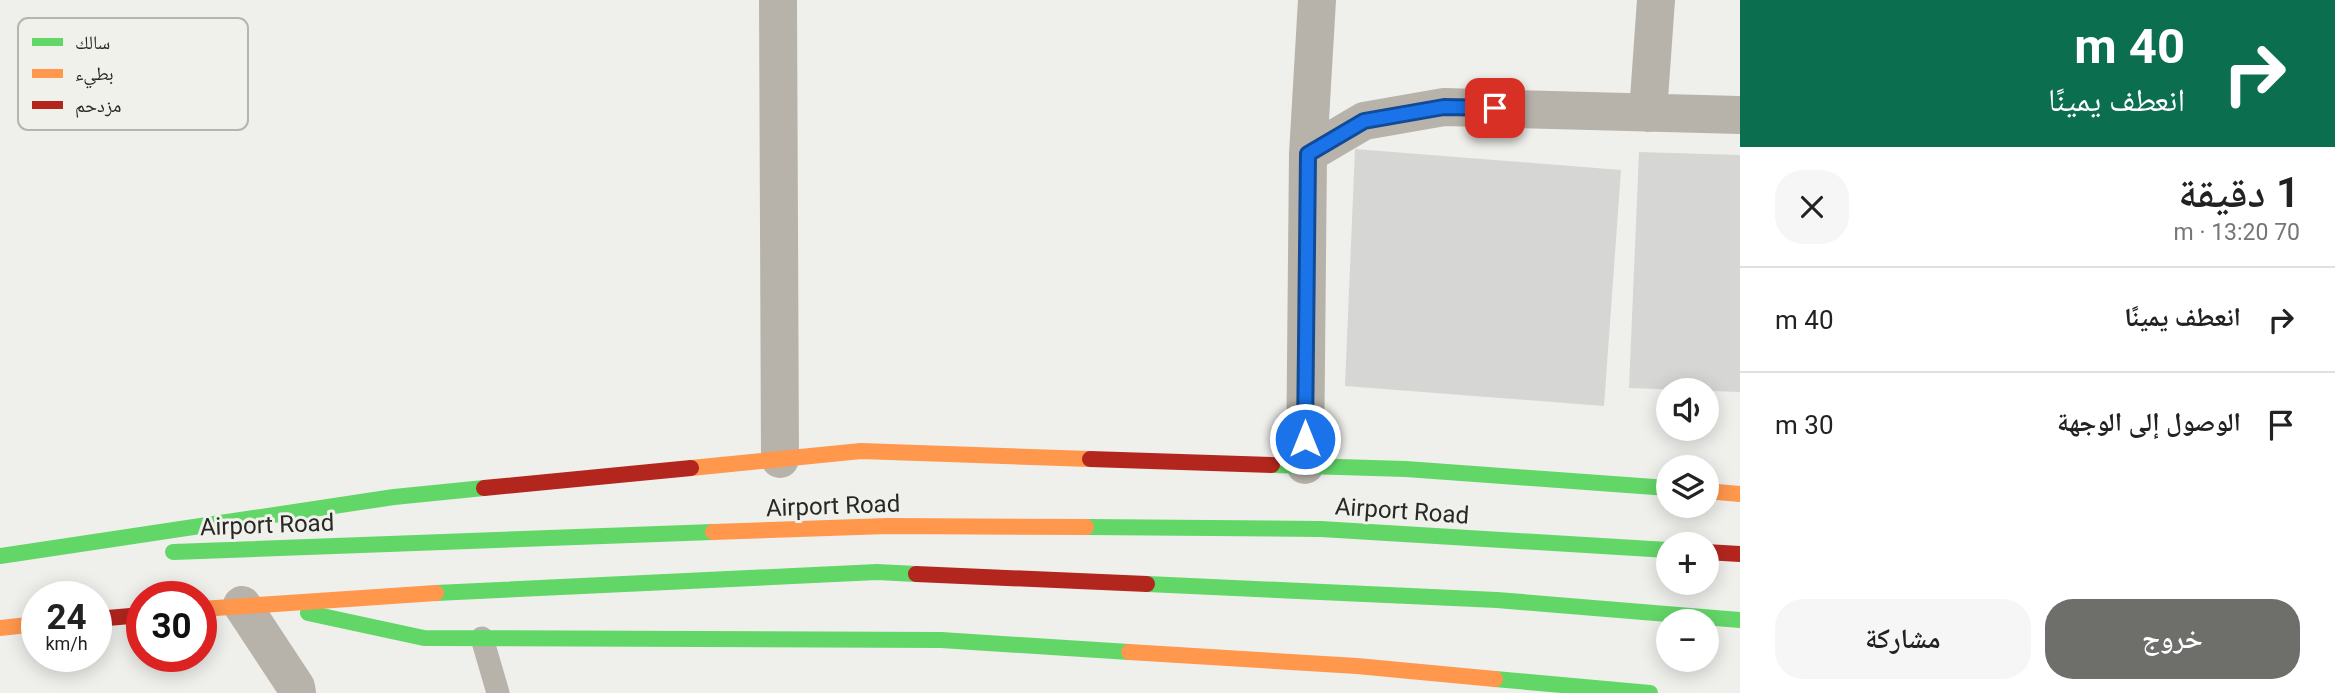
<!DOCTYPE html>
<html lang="ar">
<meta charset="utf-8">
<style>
:root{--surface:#fff;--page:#f6f6f6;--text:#222;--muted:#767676;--line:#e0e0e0;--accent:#6e6e6b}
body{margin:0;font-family:Roboto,"Noto Naskh Arabic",sans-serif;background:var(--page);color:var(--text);direction:rtl;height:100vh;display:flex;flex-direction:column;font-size:26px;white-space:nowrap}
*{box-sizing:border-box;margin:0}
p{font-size:23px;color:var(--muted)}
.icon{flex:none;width:38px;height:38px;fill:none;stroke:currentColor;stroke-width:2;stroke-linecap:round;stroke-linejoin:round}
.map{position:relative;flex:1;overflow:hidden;direction:ltr}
.sheet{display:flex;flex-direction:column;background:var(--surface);width:595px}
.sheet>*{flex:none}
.top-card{background:#0b6e4f;color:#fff;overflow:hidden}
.fabs{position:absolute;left:1656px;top:378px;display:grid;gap:14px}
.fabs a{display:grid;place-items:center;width:63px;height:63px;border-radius:50%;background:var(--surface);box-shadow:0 4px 18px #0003;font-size:35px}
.speed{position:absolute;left:21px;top:581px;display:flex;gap:14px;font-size:35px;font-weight:700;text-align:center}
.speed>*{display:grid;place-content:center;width:91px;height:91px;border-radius:50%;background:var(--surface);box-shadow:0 4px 18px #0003;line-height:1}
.speed small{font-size:18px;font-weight:400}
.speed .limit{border:10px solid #d22;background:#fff;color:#111}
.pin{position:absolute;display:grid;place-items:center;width:60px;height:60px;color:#fff;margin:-30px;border-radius:14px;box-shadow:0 4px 10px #0006}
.me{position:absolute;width:77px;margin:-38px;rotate:0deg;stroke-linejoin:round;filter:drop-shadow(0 0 5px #0008)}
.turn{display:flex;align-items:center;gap:24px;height:147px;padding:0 35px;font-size:32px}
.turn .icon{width:91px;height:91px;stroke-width:2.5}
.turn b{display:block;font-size:49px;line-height:60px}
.round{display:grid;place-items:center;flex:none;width:74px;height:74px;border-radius:28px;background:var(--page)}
.headline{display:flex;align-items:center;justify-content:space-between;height:119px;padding:0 35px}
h1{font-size:42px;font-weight:600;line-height:52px}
.primary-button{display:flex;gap:14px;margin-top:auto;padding:14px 35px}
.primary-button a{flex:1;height:80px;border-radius:28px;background:var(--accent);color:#fff;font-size:28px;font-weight:600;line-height:80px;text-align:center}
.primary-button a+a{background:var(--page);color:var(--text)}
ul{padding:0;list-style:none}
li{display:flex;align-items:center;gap:21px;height:105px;padding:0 35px;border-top:2px solid var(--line)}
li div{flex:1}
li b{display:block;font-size:26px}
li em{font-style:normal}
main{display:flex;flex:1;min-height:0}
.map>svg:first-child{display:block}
.building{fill:#d6d7d4}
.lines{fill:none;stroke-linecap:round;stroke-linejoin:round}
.lane{stroke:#b8b3aa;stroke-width:23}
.street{stroke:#b8b3aa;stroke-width:38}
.fast{stroke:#63d668;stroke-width:16}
.slow{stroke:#ff974d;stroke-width:16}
.jam{stroke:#b3261e;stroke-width:16}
.route-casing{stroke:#114b97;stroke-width:18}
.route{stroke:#1a73e8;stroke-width:12}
.labels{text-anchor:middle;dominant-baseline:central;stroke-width:6;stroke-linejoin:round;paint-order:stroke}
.street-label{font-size:24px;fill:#282826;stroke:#f0f1eb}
.key{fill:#f0f1eb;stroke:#b4b5b0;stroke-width:2}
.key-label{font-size:19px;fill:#282826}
</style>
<main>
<section class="sheet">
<div class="top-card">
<div class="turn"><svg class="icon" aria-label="right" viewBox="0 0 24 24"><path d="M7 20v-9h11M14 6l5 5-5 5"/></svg><div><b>40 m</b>انعطف يمينًا</div></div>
</div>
<div class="headline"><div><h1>1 دقيقة</h1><p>70 m · 13:20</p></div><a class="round"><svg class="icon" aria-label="close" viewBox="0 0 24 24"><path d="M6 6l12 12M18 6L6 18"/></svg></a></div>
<ul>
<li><svg class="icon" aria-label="right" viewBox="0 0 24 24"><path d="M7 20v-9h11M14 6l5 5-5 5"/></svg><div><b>انعطف يمينًا</b></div><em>40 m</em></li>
<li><svg class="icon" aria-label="arrive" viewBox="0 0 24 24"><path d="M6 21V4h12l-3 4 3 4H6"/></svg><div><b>الوصول إلى الوجهة</b></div><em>30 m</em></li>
</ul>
<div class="primary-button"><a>خروج</a><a>مشاركة</a></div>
</section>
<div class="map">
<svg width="1740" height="693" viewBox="0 0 1740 693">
<rect width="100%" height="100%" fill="#eff0ec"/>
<!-- building -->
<path class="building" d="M1355,149L1621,170L1604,406L1345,386Z
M1639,152L1740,155V392L1629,388Z"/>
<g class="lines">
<!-- lane -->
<path class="lane" d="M482,638L498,693"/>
<!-- street -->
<path class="street" d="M778,0L780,459
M1648,113L1656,0
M1308,154L1364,121L1444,107L1740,115
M1305,465L1308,154L1317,0
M242,605L296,687L297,693"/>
<!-- fast -->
<path class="fast" d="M1272,465L1406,469L1668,488
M1086,527L1321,529L1668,550
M173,552L713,532
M0,556L394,497L484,488
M1147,584L1497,600L1740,620
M436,593L877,572L916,574
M308,613L424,638L941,640L1129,652
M1495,679L1650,693"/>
<!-- slow -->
<path class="slow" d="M691,468L861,451L1090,459
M1706,491L1740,494
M713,532L888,526L1086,527
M201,609L436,593
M0,628L37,624
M1129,652L1357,666L1495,679"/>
<!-- jam -->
<path class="jam" d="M1090,459L1272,465
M484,488L691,468
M1706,552L1740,554
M916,574L1147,584
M96,619L142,615"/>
</g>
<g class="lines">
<!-- route casing -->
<g class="route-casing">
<path id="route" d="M1305,439L1308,154L1364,121L1444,107L1495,108"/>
</g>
<!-- route -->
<use href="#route" class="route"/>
</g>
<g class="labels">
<!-- street labels -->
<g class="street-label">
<text transform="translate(833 506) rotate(-2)">Airport Road</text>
<text transform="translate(1402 511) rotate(4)">Airport Road</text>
<text transform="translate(267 525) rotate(-2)">Airport Road</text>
</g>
</g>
<!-- legend -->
<rect x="18" y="18" width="230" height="112" rx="10" class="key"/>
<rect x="32" y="38" width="31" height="8" fill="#63d668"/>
<rect x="32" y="69" width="31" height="9" fill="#ff974d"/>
<rect x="32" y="101" width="31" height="8" fill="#b3261e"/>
<g class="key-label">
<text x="75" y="49">سالك</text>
<text x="75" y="80">بطيء</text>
<text x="75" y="112">مزدحم</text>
</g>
</svg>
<div class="fabs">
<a><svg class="icon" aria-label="sound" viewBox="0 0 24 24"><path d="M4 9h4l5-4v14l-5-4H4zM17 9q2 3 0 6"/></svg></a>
<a><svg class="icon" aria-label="layers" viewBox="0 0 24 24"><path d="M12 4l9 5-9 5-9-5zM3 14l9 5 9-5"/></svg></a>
<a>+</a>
<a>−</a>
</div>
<div class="speed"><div>24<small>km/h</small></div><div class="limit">30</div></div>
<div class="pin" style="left:1495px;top:108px;background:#d93025"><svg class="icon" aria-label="arrive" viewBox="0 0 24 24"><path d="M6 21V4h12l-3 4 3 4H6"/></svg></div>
<svg class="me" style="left:1305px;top:439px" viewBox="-20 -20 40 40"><circle r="17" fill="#1a73e8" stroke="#fff" stroke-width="3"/><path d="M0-11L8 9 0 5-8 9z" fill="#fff"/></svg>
</div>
</main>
